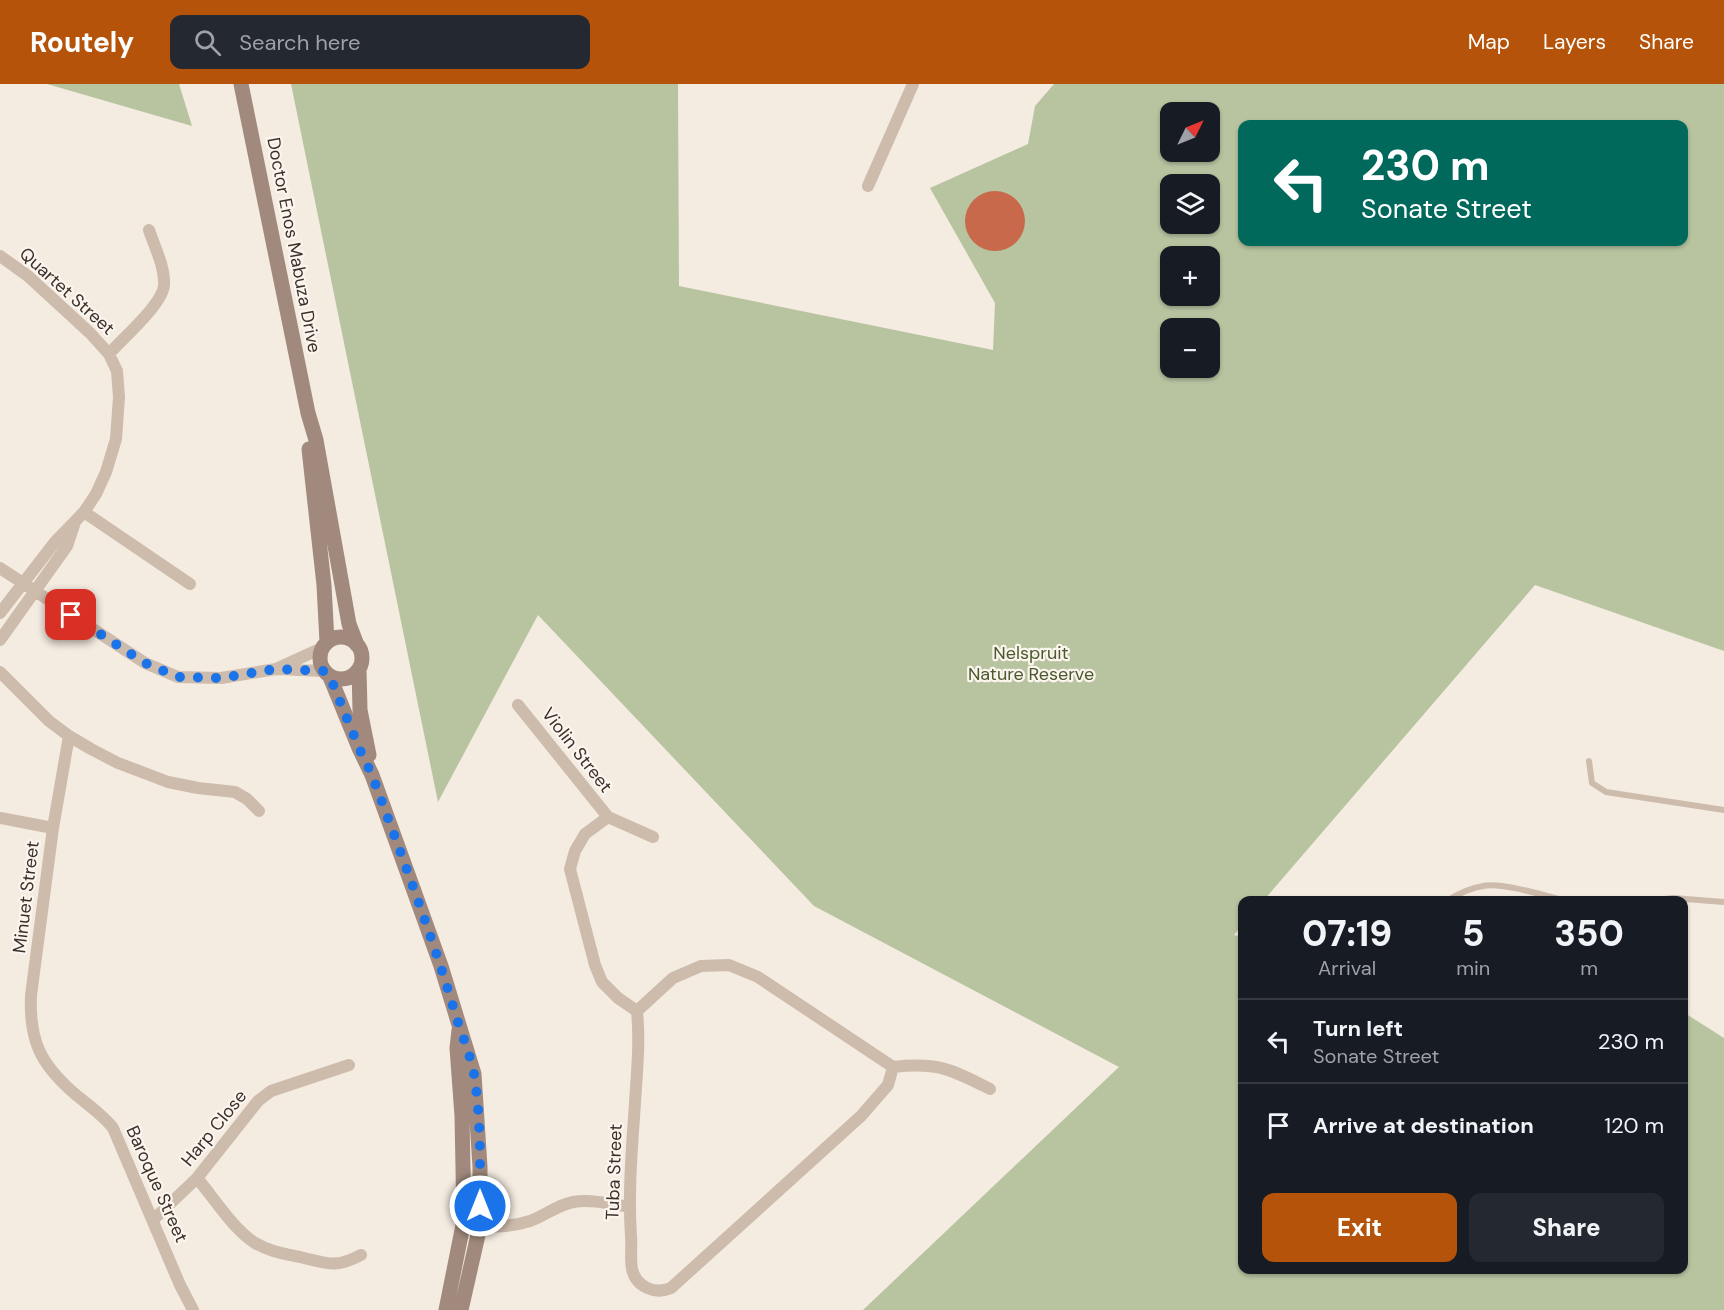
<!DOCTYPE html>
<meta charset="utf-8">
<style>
:root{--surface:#171b24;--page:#242831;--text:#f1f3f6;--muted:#9ea1a6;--line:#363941;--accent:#b45309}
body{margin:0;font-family:"DM Sans",sans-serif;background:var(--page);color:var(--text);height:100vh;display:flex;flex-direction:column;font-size:22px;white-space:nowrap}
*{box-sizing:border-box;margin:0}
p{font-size:20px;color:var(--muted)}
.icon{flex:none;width:33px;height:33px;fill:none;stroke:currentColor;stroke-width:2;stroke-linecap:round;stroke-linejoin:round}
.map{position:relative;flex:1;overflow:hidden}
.side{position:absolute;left:1238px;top:812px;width:450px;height:378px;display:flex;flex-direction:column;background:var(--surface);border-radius:12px;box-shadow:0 2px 4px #0004}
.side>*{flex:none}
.banner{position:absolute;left:1238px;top:36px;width:450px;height:126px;border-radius:12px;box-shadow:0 2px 4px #0004;background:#00695c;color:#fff;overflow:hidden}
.needle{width:39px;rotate:47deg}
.tools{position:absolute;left:1160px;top:18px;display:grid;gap:12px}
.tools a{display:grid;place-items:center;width:60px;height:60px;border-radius:12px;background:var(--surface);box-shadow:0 2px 4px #0004;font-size:30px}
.pin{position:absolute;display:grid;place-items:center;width:51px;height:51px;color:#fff;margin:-26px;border-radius:12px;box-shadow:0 3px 9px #0006}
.me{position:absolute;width:66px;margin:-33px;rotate:0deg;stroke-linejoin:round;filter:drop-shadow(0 0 4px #0008)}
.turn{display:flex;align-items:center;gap:21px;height:126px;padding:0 24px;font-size:27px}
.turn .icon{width:78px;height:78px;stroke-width:2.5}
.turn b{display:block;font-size:42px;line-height:51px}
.eta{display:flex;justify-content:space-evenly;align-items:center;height:102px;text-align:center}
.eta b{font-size:36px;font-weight:800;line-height:42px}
.button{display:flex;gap:12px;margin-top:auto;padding:12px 24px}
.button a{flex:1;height:69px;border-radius:12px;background:var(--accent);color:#fff;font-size:24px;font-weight:800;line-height:69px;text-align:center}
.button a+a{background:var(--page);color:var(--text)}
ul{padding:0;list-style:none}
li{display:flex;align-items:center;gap:18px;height:84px;padding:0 24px;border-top:2px solid var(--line)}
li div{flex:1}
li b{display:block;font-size:22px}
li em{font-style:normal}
header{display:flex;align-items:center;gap:36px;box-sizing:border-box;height:84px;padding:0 30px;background:var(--accent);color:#fff}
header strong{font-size:28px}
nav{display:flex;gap:33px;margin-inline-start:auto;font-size:21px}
.search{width:420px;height:54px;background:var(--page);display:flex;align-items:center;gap:15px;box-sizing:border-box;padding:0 21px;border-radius:12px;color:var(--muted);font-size:22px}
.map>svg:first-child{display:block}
.green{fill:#b8c4a0;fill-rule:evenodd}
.building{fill:#c8694b}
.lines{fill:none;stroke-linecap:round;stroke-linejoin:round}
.lane{stroke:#cdbbac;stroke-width:6}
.street{stroke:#cdbbac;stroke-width:12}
.secondary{stroke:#a18a7d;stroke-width:15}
.route{stroke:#1a73e8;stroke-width:10;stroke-dasharray:0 18}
.labels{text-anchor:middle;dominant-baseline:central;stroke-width:4.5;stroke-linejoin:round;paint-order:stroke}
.street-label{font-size:18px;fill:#3b302b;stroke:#fbf5ee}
.park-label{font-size:18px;fill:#4a5a2e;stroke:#fbf5ee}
</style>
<header>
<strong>Routely</strong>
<div class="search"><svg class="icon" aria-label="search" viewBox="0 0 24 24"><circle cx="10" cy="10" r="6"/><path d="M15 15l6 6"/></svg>Search here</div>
<nav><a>Map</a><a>Layers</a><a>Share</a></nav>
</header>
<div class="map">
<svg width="1724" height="1226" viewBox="0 0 1724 1226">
<rect width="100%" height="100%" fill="#f4ebe1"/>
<!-- green -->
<path class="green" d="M47,0H179L192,42Z
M291,0H678L679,202L993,266L995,219L930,104L1028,60L1035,22L1054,0H1724V567L1535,501L1264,816H1242V841L1234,851L1242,853V1185H1683V928L1724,954V1226H863L1119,983L814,822L538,531L438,718ZM1170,28H1209V68H1170ZM1242,40H1683V158H1242ZM1170,100H1209V140H1170ZM1170,172H1209V212H1170ZM1170,244H1209V284H1170Z"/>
<!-- building -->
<path class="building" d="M965 137a30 30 0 1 1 60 0a30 30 0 1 1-60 0Z"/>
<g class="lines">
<!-- lane -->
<path class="lane" d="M1589,677L1592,699L1606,708L1724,726
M1448,816C1458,810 1471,804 1483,802C1500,798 1543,811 1562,816
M1657,816L1673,814L1724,818"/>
<!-- street -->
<path class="street" d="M868,102L913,0
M0,172L28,192L90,249L109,270L117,287L119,313L116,355L106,388L96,410L84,428L55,458L0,529
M109,270C122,255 163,220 164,201C165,183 155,164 149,146
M84,428L190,500
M0,484L145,579L178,593L221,594L276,585L322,564
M0,556L67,462L75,438
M277,585L324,587
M0,588L49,637L69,652L91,665L118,679L168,698L198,704L235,708L247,715L259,727
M518,621L608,733L653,753
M69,652L53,744L31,911C29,956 40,980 75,1010C88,1021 102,1030 113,1044L180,1201L193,1226
M608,733L585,750L575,767L570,785L595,881L602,898L618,914L637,927
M0,734L53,744
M637,927C640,959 637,987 635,1019C632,1063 628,1108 631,1152C632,1163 630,1174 632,1185C636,1203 655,1211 671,1204L861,1032L888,1001L893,983
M637,927L673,894L701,882L729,881L758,893L893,983C937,978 951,985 990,1005
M197,1094C214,1114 233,1145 255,1159C270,1168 287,1170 304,1174C329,1180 336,1184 361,1171
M153,1136L197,1094L258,1017L271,1007L349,981
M474,1140C489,1145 514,1142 530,1137C545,1132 557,1121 573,1118C592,1115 611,1120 629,1123"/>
<!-- secondary -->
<path class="secondary" d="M241,0L308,329L316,356L349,540L357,561
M309,365L324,501L327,558
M320 574a21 21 0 1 1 42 0a21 21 0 1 1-42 0Z
M359,585L360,626L369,671
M330,593L359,664L372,691L414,807L441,882L474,990L480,1083V1142L461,1226
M446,1226L464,1136L462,1032L457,964L459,946"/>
</g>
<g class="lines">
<!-- route -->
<path class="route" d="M71,531L145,579L178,593L221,594L276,585L324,587L330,593L359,664L372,691C401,770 431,848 455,929C461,949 470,969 474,990C481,1033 480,1079 480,1122"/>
</g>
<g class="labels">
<!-- street labels -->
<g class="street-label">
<text transform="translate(294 161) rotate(79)">Doctor Enos Mabuza Drive</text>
<text transform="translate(67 207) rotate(42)">Quartet Street</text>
<text transform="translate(577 666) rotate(52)">Violin Street</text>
<text transform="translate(26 813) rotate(-83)">Minuet Street</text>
<text transform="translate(214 1044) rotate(-51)">Harp Close</text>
<text transform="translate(614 1088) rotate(-88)">Tuba Street</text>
<text transform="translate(157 1100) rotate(66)">Baroque Street</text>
</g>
<!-- park labels -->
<g class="park-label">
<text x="1031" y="569">Nelspruit<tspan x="1031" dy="21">Nature Reserve</tspan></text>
</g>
</g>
</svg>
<div class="tools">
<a><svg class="needle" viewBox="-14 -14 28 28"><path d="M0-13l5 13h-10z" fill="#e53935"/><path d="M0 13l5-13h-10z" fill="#9ea1a6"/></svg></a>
<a><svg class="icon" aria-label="layers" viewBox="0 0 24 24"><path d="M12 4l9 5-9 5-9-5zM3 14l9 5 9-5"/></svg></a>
<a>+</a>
<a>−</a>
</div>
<div class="pin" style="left:71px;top:531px;background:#d93025"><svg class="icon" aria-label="arrive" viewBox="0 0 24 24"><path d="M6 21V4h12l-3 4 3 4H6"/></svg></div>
<svg class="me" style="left:480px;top:1122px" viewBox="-20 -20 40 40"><circle r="17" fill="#1a73e8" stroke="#fff" stroke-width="3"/><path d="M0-11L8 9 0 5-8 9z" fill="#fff"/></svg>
<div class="banner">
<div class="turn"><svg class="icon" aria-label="left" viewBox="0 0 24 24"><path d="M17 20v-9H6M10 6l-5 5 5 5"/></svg><div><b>230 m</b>Sonate Street</div></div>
</div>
<section class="side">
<div class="eta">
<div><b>07:19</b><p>Arrival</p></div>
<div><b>5</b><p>min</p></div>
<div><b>350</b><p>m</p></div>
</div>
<ul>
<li><svg class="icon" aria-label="left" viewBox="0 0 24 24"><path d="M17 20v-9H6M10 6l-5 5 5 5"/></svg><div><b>Turn left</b><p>Sonate Street</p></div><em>230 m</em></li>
<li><svg class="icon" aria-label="arrive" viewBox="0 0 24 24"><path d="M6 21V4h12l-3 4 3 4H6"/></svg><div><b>Arrive at destination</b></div><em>120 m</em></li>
</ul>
<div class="button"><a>Exit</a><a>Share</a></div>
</section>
</div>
